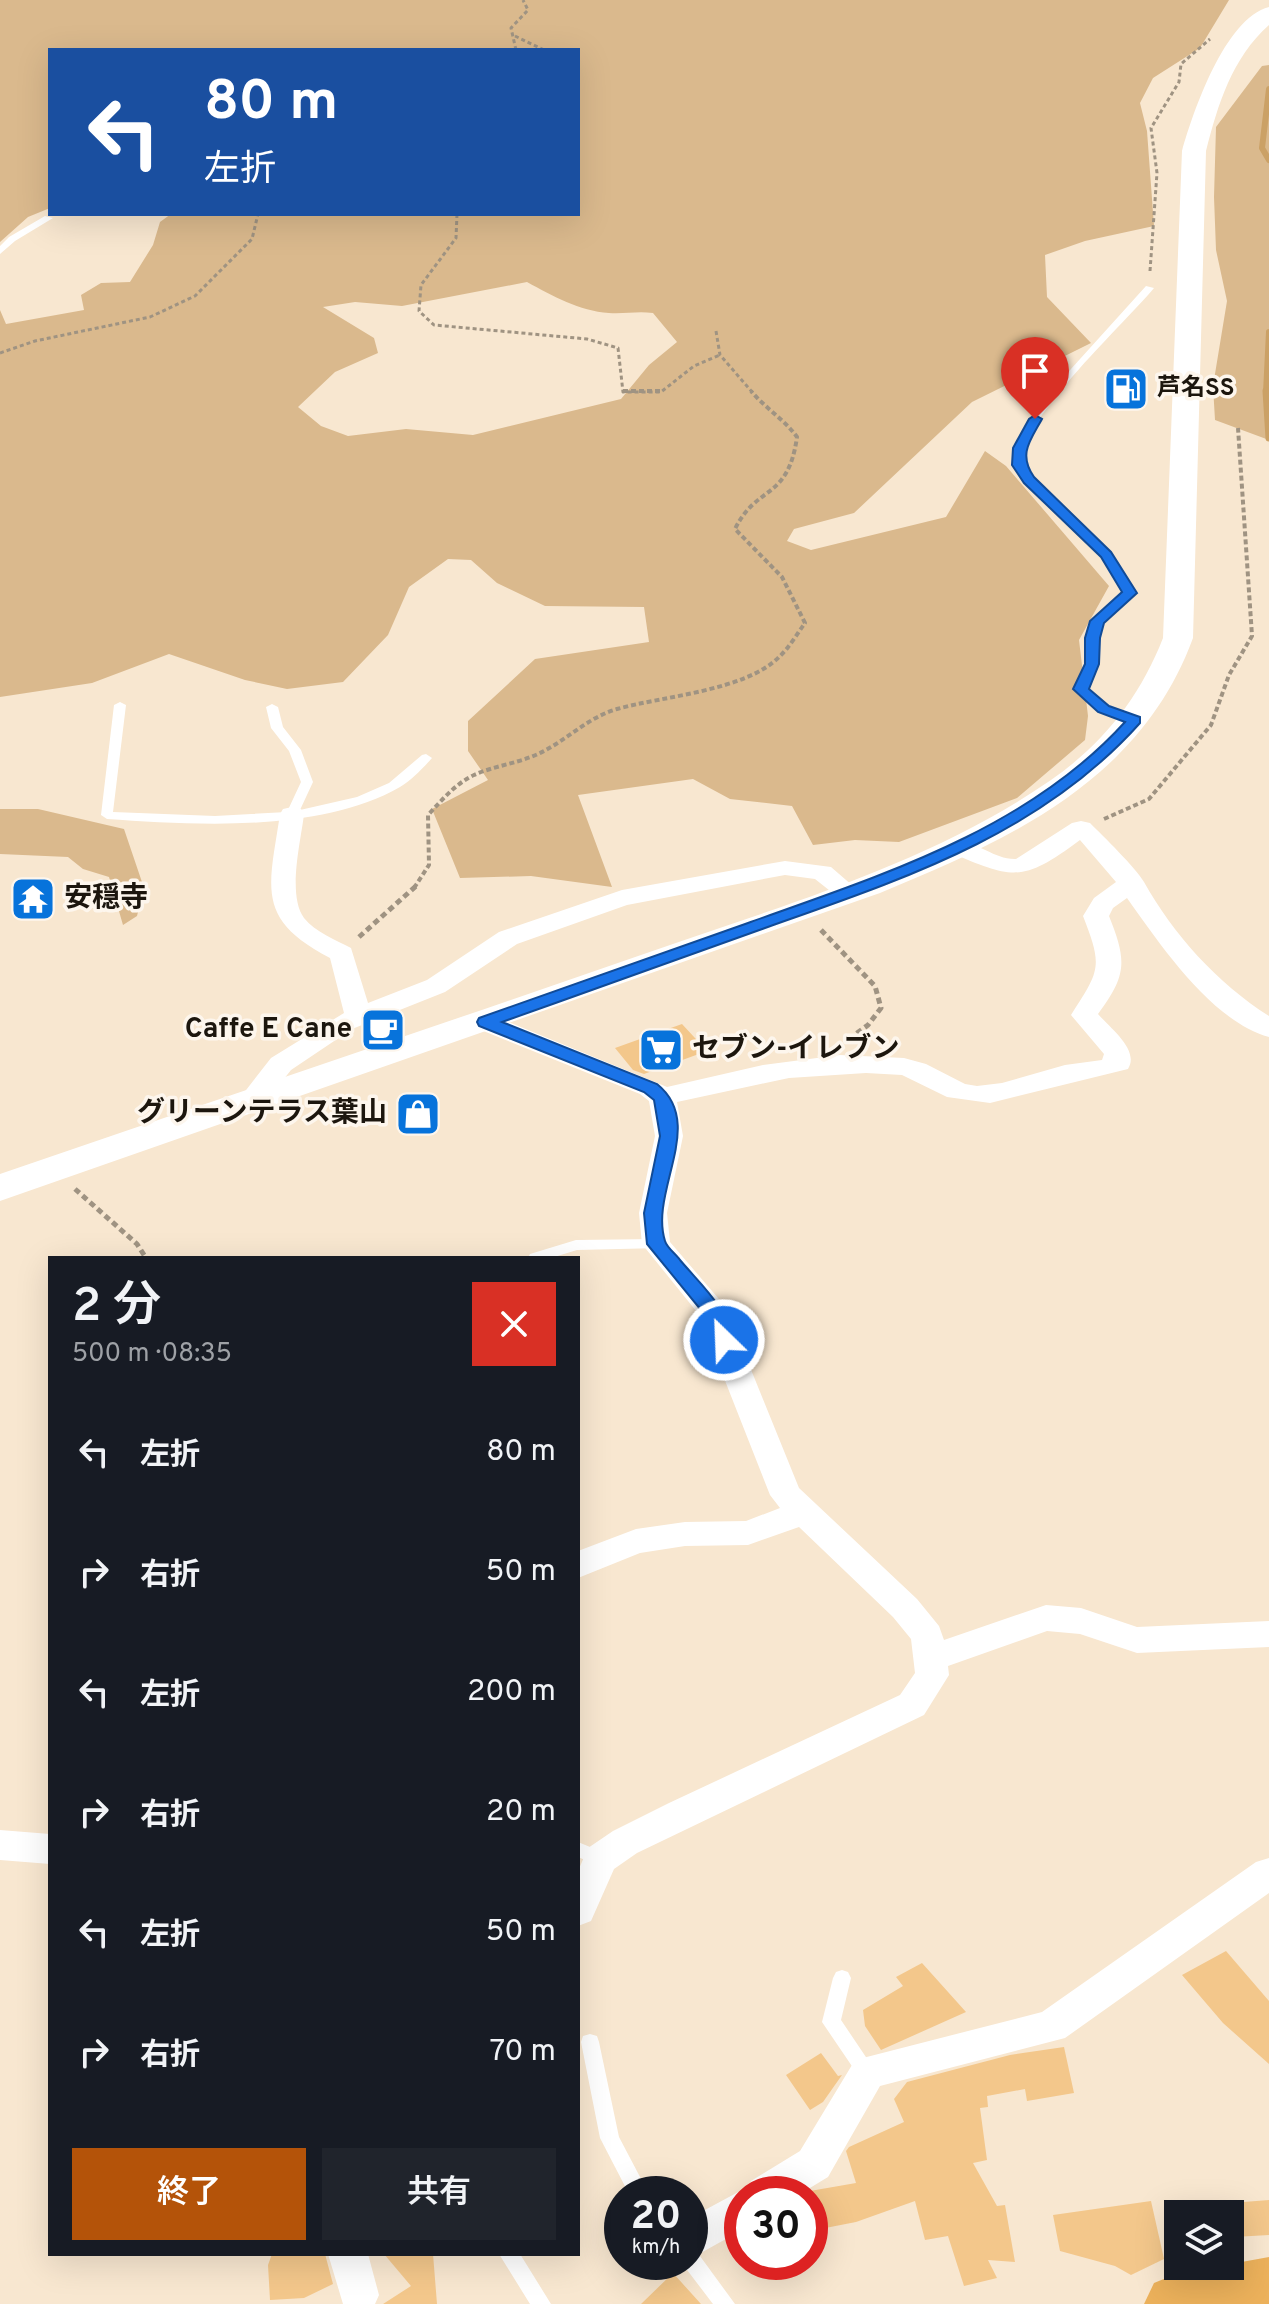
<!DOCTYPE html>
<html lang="ja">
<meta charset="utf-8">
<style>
:root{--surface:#171b24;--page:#20242c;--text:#f1f3f6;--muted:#9ea1a6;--accent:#b45309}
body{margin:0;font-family:Overpass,"Noto Sans JP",sans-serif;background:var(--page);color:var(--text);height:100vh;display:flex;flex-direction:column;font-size:30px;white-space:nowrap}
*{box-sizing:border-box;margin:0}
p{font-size:26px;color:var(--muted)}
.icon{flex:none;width:44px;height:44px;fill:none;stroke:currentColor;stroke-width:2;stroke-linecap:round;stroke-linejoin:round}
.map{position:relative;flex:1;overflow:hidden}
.side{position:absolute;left:48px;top:1256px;width:532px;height:1000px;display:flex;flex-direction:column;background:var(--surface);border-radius:0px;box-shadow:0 8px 32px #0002}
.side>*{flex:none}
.guide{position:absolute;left:48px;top:48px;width:532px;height:168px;border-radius:0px;box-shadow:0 8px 32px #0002;background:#1a4fa0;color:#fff;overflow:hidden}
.controls{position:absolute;left:1164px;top:2200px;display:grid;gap:16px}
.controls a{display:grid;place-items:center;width:80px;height:80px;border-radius:0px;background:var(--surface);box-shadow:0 8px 32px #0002;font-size:40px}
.speed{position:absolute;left:604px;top:2176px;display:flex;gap:16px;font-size:40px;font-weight:700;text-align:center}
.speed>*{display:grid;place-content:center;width:104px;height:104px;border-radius:50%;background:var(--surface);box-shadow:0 8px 32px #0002;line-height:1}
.speed small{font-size:20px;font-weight:400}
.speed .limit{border:12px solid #d22;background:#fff;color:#111}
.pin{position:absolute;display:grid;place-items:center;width:68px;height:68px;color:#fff;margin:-82px -34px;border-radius:50% 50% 50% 0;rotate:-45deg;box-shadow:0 0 8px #0007}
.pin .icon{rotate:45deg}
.me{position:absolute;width:88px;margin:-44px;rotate:336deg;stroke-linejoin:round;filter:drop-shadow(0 0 6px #0008)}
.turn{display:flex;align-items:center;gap:28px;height:168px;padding:0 24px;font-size:36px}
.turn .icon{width:104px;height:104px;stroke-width:2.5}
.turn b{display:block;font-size:56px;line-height:68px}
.round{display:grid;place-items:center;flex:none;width:84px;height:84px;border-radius:0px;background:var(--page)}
.overview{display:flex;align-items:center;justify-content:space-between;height:136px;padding:0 24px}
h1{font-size:48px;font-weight:600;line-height:60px}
.action{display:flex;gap:16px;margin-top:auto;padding:16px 24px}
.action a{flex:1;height:92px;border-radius:0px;background:var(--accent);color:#fff;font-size:32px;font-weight:600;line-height:92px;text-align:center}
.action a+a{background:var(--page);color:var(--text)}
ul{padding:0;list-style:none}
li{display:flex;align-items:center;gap:24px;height:120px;padding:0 24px}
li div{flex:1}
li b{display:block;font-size:30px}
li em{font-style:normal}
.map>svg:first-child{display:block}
.green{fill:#dab98d;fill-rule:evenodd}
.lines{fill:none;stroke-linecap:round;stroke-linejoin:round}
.stream-far1{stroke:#cba166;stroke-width:6}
.stream{stroke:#cba166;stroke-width:7}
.building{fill:#f3c78b}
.path-far2{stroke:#9f9382;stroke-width:3;stroke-dasharray:4 3;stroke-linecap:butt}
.path-far1{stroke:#9f9382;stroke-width:4;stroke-dasharray:5 3;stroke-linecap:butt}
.path{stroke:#9f9382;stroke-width:5;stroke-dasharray:6 4;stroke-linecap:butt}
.lane{fill:#fff;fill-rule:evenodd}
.street{fill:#fff;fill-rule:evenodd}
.secondary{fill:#fff;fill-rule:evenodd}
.highway{fill:#ecb15b;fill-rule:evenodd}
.route{fill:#1a73e8;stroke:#114b97;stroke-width:2}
.labels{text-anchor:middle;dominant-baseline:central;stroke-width:7;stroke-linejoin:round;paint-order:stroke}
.far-poi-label{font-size:24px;font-weight:bold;fill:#1c160e;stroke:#fdf6ed;text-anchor:start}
.poi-label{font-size:28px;font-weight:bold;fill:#1c160e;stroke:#fdf6ed;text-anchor:start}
</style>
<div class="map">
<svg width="1269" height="2304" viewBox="0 0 1269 2304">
<rect width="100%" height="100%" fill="#f8e7d0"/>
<!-- green -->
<path class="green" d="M0,0H1229L1200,48L1153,78L1140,103L1147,131L1154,226L1085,241L1045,255L1047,297L1091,343L972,402L854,513L794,529L787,541L811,550L946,517L985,451L1006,466L1109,586L1079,640L1088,716L1085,740L1017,798L899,842L855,840L813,845L792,806L730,799L693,779L578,795L612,887L531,876L460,878L432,809L488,780L468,751V721L535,659L649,642L644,607L545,606L497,583L471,560L448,559L409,587L388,635L343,682L287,689L245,680L169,654L92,683L0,697V310L6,324L84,310L81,295L101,283L130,282L153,245L160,222L171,214H578V50H50V208L28,217L0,242ZM527,282C553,296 579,311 609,313C625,314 637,311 653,313L677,342L649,365L621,399L473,435L406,429L348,436L321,426L298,407L335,372L378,353L374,338L323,307L355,302L402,306Z
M1269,65V440L1215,420L1213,386L1227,301L1216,250L1214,197L1216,127L1262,66Z
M0,809H38L124,829L144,888L137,916L123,925L109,877L83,869L68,857L0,854Z"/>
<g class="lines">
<!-- stream-far1 -->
<path class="stream-far1" d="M1269,89L1262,148L1269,160
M1266,393L1269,332"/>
<!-- stream -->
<path class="stream" d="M1266,391L1269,438"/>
</g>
<!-- building -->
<path class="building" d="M682,1024L707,1051L644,1074L633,1070L615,1048Z
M1226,1951L1269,2001V2064L1223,2023L1182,1975Z
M922,1963L966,2012L881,2050L865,2026L863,2010L903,1986L896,1977Z
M1064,2047L1074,2093L1027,2101L1025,2089L987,2096L988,2107L980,2108L987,2160L973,2163L997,2206L1005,2205L1015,2262L988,2260L997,2278L964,2286L948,2236L925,2240L915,2201L856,2222L810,2231V2191L856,2183L846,2151L849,2147L904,2122L894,2099L907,2082L1010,2055Z
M821,2053L838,2076L842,2075L823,2102L810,2110L786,2075Z
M1269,2200V2235L1234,2237L1230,2214H1223L1218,2204Z
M1151,2201L1164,2259L1131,2275L1115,2266L1060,2251L1053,2215Z
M272,2254H325L333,2284L304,2298L270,2300L268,2265Z
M384,2254H433L437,2304H383L411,2286Z
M673,2273L701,2304H641Z"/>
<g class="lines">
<!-- path-far2 -->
<path class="path-far2" d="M515,36L544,50
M516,50L511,28L528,10L523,0
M457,214L456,238L421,285L419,311L434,325L587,339L618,348L623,392H661L694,366L720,355
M1150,271L1157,173L1151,128L1179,82L1181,64L1210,39
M716,331L720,355L753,393
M0,353L35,341L150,317L195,296L252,239L258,214"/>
<!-- path-far1 -->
<path class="path-far1" d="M623,391H662
M1104,819L1149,799L1211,725L1229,675L1252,636L1238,428
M414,888L429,865L428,815C442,800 455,784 474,775C496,765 522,763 544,751C569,738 589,717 617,709C663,696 745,691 779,657C789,648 797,634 805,623L782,577L735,529C757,484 788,501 797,437C784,419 765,408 751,391"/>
<!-- path -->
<path class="path" d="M821,930L875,986L881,1008L868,1025L849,1039
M359,937L416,886
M75,1189L137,1244L146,1258"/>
<!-- lane -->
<path class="lane" d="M45,216L53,218L15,241L0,254V246L9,237Z
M1146,286L1154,288C1125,323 1027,413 1024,455C1023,464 1028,471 1033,478L1110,553L1136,593L1102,622L1098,638V664L1087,688L1107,707L1139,718L1141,720L1135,724L1099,711L1075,689L1086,664V638L1091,621L1124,592L1102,557L1025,482L1016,467L1014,452L1020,435L1052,390Z
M120,702L126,705L113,812L215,816L287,812L301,782L289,751L271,728L266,707L272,704L278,707L283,727L301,750L313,782L300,810L357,797L389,783L422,755L426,754L432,758C423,768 412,780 400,787C320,833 196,825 107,819L101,815L114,705Z
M656,1239L663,1244L661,1248L577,1250L551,1258H528L530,1254L576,1240Z
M578,1842L607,1854L610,1859L607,1864L601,1867L578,1857Z
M842,1970L848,1972L851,1978L841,2020L876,2072L874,2078L867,2081L860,2078L822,2022L833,1978L836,1972Z
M590,2034L597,2036L599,2042L619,2137L649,2194H629L600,2138L581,2042L583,2036Z
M690,2250L697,2252L735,2304H713L681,2262H690Z
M499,2254H520L551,2304H530Z"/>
<!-- street -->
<path class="street" d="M292,807L301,809L304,814C301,841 287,895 304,918C315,932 336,940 351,948L368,1003L427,980L499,932L622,890L785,861L831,867L861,893L857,898H839L815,879L785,875L627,905L517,944L445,992L352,1029L291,1070L260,1109L250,1112L240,1109L236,1103L271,1058L344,1013L330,958C255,919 269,888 280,814L283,809Z
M1081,821L1090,823C1103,836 1136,868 1144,882C1173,934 1217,983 1269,1016V1037C1211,1021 1160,944 1127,898L1113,908L1109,916C1127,961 1127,975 1098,1014C1110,1028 1140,1050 1128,1069L990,1103L947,1097L902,1075L866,1073L789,1078L677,1102L683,1136L667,1213L670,1242L730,1312L739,1340L799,1488L917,1599L939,1626L944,1640L1046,1605L1081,1608L1137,1627L1269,1621V1647L1137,1653L1080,1634L1047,1631L948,1666L949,1675L924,1715L637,1853L614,1869L591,1921L578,1926V1871L588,1848L613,1831L669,1803L900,1695L915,1673L911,1639L893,1617L799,1527L748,1545L685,1546L640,1553L578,1578V1551L636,1529L685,1522L746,1521L780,1508L770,1495L709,1340L705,1322L642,1244L639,1213L655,1136L649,1101L640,1094L476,1028L472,1022L476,1016L485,1014L494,1016L667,1087L763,1065L840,1055L904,1058L926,1064L965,1084L977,1086L1002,1083L1065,1065L1102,1060L1104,1054L1071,1015C1100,970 1103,967 1083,916L1094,898L1116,882L1080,840C1022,883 1014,879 951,853L948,848L951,843C975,837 992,860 1016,859L1072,823Z
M0,1830L50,1834V1864L0,1860Z
M1269,1858V1893L1065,2038L880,2086L828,2177L800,2194H742V2230L690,2259V2218L742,2190L747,2191L751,2181L800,2151L855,2060L1042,2012L1256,1862Z
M328,2254H368L379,2295L375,2304H343Z"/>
<!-- secondary -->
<path class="secondary" d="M1269,7V25C1232,58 1218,104 1206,151L1193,638C1141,780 1011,839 880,893L0,1201V1174C213,1101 428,1029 641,955C780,906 928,865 1051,780C1103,744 1140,697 1163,638L1182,151C1193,112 1225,18 1269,7Z"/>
<!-- highway -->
<path class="highway" d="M1269,2257V2304H1144L1154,2283L1176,2274Z"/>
</g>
<!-- route -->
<path class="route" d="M1035,415L1042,419C1030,441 1018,454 1034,477L1111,552L1137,593L1104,623L1100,638L1099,664L1089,689L1109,706L1140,717V723C1040,835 903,879 765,928C678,959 590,991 502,1022L657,1084C707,1124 649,1191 665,1241C667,1248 676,1254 680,1260C702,1286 726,1306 733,1340L724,1347L717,1345L710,1321L647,1244L644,1213L660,1136L654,1100L644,1092L479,1026L477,1022L479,1018C569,986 659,954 748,923C882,875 1027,830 1125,722L1098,712L1073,689L1085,664V638L1090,621L1122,592L1101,557L1024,483L1012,465L1013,448L1029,419Z"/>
<!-- icons -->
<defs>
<g id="fuel-square" transform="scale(2.3)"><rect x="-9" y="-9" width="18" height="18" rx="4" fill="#0773db" stroke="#fdf6ed"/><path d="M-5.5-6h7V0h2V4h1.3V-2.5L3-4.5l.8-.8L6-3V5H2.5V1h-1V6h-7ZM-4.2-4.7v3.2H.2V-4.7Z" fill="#fff"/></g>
<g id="temple-square" transform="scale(2.3)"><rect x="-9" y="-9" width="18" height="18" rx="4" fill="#0773db" stroke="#fdf6ed"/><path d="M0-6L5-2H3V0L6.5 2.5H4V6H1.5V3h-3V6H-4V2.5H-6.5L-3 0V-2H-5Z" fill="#fff"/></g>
<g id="cafe-square" transform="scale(2.3)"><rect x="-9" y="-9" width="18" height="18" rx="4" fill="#0773db" stroke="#fdf6ed"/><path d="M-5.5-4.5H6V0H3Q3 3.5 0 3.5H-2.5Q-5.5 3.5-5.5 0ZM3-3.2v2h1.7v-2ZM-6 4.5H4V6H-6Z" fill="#fff"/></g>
<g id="supermarket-square" transform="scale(2.3)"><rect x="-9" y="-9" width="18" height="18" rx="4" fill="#0773db" stroke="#fdf6ed"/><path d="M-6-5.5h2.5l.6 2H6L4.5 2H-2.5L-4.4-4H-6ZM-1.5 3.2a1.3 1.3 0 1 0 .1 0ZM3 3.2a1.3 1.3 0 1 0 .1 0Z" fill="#fff"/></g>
<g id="shop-square" transform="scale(2.3)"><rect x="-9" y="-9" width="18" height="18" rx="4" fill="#0773db" stroke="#fdf6ed"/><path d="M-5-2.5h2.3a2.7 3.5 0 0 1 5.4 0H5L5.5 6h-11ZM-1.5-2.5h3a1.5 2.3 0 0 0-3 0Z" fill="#fff"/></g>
</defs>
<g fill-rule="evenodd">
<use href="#fuel-square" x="1126" y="389"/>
<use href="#temple-square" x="33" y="899"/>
<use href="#cafe-square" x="383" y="1030"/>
<use href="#supermarket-square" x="661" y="1050"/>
<use href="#shop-square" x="418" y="1114"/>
</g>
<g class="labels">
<!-- far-poi labels -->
<g class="far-poi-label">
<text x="1157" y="389">芦名SS</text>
</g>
<!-- poi labels -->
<g class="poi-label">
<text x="64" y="899">安穏寺</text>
<text x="352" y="1030" text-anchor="end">Caffe E Cane</text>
<text x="692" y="1050">セブン-イレブン</text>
<text x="387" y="1114" text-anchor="end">グリーンテラス葉山</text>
</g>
</g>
</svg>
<div class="controls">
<a><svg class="icon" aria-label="layers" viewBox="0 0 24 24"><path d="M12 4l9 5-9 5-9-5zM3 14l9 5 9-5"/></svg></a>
</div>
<div class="speed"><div>20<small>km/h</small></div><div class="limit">30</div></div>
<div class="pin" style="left:1035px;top:419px;background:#d93025"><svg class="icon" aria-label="arrive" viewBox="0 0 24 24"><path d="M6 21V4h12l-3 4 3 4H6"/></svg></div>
<svg class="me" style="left:724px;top:1340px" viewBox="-20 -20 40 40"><circle r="17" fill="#1a73e8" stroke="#fff" stroke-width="3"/><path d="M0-11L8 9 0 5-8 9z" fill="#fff"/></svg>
<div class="guide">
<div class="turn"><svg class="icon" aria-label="left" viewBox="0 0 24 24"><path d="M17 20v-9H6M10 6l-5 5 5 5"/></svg><div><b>80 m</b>左折</div></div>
</div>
<section class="side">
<div class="overview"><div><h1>2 分</h1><p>500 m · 08:35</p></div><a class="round" style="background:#d93025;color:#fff"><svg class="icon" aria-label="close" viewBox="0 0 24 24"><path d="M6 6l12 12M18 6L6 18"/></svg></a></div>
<ul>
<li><svg class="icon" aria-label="left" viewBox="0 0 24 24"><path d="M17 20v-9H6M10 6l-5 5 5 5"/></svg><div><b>左折</b></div><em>80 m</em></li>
<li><svg class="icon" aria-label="right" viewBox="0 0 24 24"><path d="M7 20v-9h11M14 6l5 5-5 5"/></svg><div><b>右折</b></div><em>50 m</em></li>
<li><svg class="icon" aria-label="left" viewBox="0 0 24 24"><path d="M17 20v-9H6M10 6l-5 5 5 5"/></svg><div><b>左折</b></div><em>200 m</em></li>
<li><svg class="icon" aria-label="right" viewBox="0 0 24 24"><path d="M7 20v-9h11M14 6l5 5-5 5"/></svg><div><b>右折</b></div><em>20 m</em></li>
<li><svg class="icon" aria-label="left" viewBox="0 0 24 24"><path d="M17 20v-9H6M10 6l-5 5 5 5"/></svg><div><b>左折</b></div><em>50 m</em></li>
<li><svg class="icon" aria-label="right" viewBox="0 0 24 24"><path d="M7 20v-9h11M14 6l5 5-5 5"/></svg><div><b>右折</b></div><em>70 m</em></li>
</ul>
<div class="action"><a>終了</a><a>共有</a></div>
</section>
</div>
